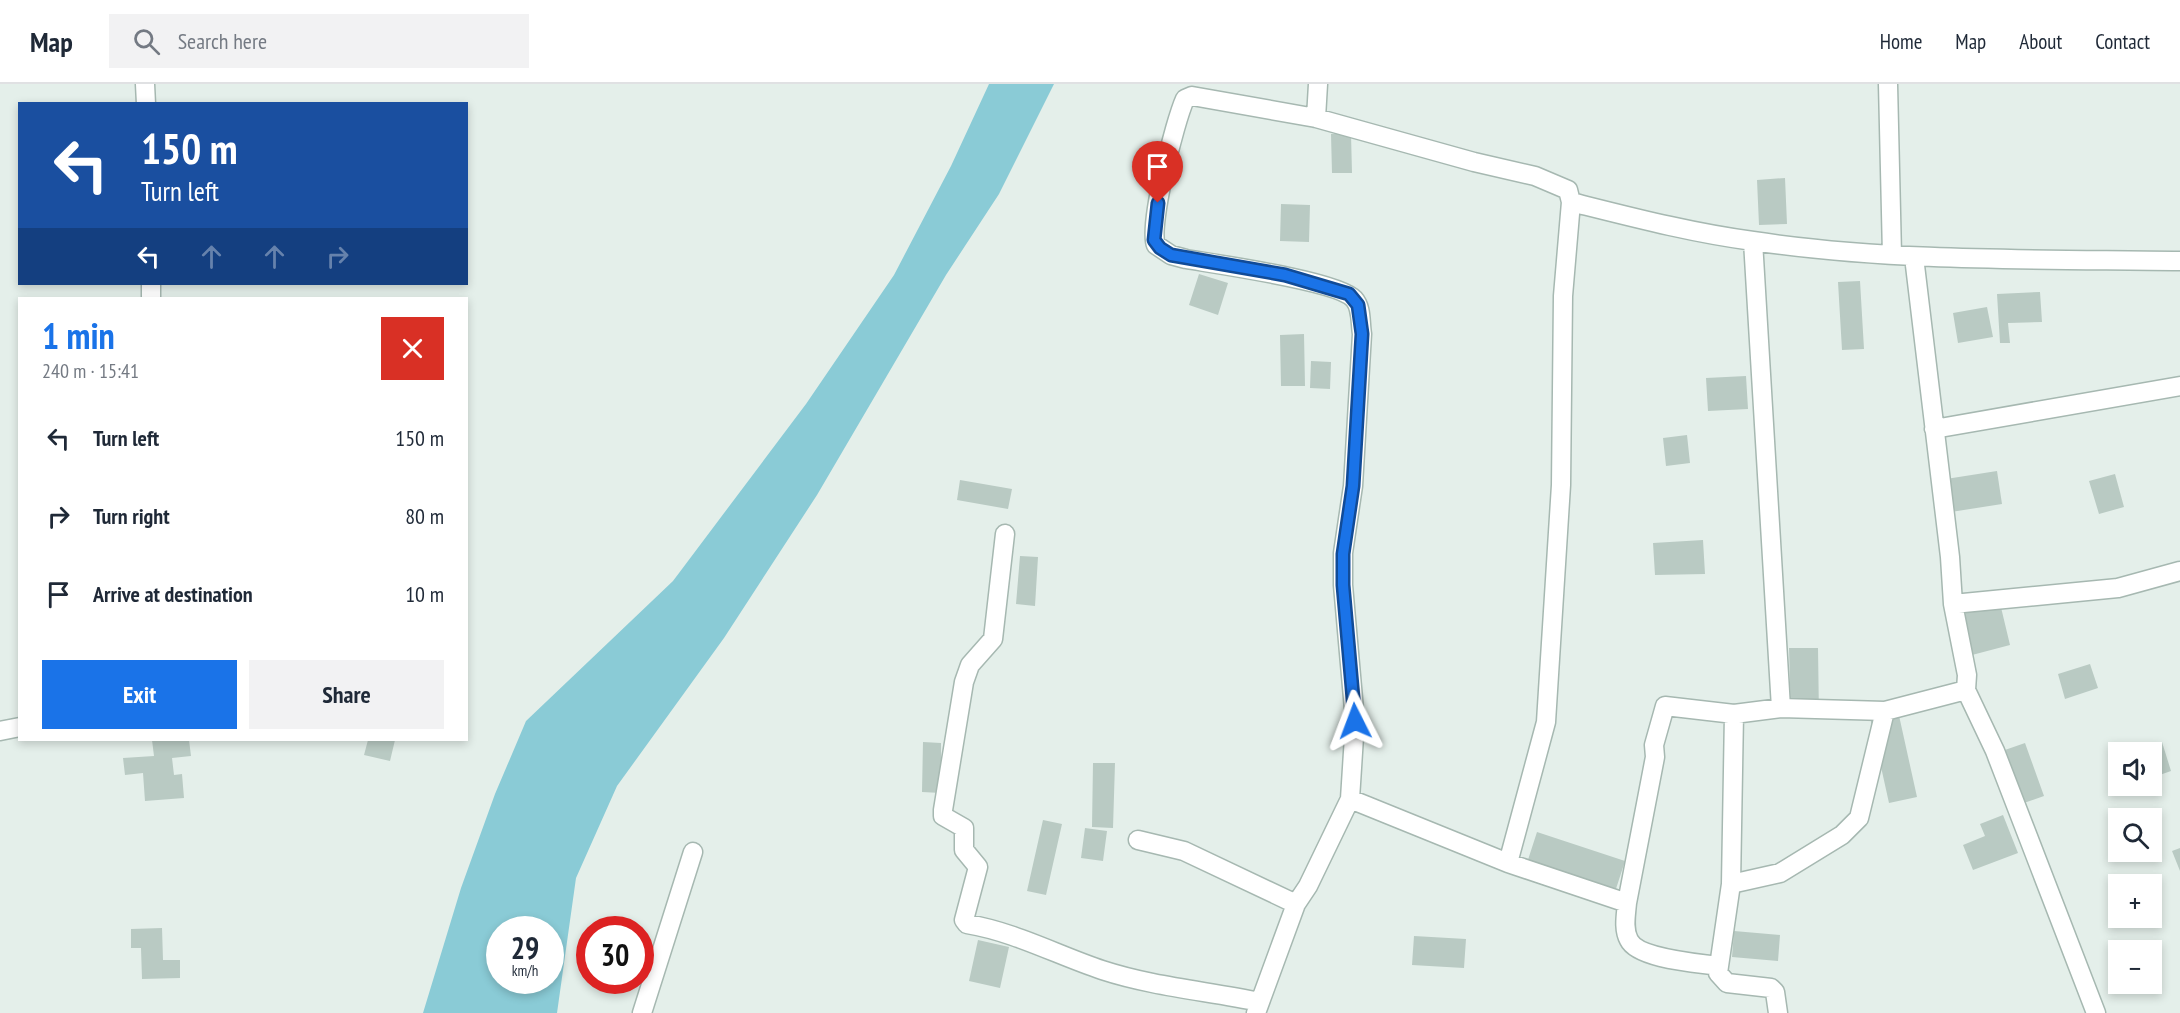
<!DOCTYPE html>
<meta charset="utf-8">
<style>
:root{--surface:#fff;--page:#f2f2f3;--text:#1f2937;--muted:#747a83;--line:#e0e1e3;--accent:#1a73e8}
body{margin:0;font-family:"PT Sans Narrow",sans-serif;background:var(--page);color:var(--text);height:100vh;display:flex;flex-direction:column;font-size:22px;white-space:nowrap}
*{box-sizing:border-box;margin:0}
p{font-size:20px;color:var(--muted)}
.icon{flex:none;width:33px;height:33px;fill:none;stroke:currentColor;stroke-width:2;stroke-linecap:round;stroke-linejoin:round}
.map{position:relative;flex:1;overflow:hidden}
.sheet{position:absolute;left:18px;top:213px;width:450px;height:444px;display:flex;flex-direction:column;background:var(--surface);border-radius:0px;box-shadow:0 3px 9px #0003}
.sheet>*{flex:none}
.banner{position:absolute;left:18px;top:18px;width:450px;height:183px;border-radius:0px;box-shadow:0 3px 9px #0003;background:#1a4fa0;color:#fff;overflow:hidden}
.tools{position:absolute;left:2108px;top:658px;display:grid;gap:12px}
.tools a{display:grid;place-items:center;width:54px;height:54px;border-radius:0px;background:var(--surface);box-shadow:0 3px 9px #0003;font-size:30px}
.speed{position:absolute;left:486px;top:832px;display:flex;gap:12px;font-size:30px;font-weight:700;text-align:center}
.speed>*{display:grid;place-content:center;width:78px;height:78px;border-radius:50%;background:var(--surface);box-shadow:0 3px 9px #0003;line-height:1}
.speed small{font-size:15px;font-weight:400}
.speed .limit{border:9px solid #d22;background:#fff;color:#111}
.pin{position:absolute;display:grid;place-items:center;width:51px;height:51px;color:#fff;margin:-62px -26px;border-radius:50% 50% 50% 0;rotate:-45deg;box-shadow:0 0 6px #0007}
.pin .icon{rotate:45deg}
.me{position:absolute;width:66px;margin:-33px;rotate:357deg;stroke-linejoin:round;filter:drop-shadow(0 0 4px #0008)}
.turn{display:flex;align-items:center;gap:21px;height:126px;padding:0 24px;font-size:27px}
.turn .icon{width:78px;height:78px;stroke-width:2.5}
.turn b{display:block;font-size:42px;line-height:51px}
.lanes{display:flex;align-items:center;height:57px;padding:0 24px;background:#0003;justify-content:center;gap:30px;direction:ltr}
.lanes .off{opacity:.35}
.round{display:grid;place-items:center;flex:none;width:63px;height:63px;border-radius:0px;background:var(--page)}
.head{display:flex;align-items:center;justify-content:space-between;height:102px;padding:0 24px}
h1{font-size:36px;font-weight:800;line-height:45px;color:var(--accent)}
.primary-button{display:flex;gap:12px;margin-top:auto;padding:12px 24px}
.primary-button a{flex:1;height:69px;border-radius:0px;background:var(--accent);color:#fff;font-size:24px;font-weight:800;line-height:69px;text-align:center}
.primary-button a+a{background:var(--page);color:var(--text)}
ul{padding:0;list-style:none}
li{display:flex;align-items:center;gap:18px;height:78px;padding:0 24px}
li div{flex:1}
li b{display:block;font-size:22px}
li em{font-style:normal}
header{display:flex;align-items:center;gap:36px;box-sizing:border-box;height:84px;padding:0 30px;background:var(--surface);border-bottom:2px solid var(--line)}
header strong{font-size:28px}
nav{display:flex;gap:33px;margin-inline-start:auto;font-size:21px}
.search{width:420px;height:54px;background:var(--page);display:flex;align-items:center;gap:15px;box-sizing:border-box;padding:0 21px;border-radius:0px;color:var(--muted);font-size:22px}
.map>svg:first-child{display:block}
.water{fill:#8acbd6;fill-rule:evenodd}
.building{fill:#b9cac3}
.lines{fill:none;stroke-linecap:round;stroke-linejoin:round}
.minor-casing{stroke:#a6b8b1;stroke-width:21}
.minor{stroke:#fff;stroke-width:18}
.route-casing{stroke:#114b97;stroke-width:15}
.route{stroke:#1a73e8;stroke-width:10}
</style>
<header>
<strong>Map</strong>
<div class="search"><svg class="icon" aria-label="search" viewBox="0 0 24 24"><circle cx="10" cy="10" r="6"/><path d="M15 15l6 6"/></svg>Search here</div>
<nav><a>Home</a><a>Map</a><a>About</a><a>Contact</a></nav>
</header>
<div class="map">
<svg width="2180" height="929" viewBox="0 0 2180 929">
<rect width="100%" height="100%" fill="#e4efea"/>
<!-- water -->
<path class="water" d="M989,0H1054L999,110L946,191L817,411L724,554L617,702L576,794L557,929H423L461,804L495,710L526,637L673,497L806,320L894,191L951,82ZM500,846H550V897H500Z"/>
<!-- building -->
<path class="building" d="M1331,50H1351L1352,89H1332Z
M1785,94L1787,140L1759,141L1757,96Z
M1281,120L1310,121L1309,158L1280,157Z
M1199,190L1228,199L1218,231L1189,221Z
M1860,197L1864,265L1842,266L1838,198Z
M2040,208L2042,238L2008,239L2010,259H2000L1997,210Z
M1987,223L1993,253L1958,259L1953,229Z
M1304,250L1305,302H1281L1280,251Z
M1311,277L1331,278L1330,305L1310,304Z
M1746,292L1748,325L1708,327L1706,294Z
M1687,351L1690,379L1666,382L1663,354Z
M1997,387L2002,420L1951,428L1946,395Z
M2115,390L2124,423L2099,430L2089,397Z
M960,396L1012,405L1008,425L957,416Z
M1703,456L1705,490L1655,491L1653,459Z
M1020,472L1038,473L1035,522L1016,520Z
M1999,515L2010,561L1972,571L1961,524Z
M1789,564H1818L1819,633L1791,634Z
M2090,580L2098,604L2065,615L2058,590Z
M1898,627L1917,713L1889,719L1870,633Z
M152,656H189L191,672L172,674L174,691L182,690L184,714L145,717L143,689L125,691L123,674L154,672Z
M368,656H395L390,677L364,671Z
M923,658L941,659V709L922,708Z
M2162,658L2171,687L2151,694V669L2129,668Z
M2025,659L2044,712L2021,720L2002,667Z
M1093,679H1115L1113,744L1092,743Z
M2003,731L2018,769L1973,786L1963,761L1985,752L1980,740Z
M1043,736L1062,740L1046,811L1027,807Z
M1085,744L1107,747L1103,777L1081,774Z
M1537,748L1625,777L1614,811L1526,782Z
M2180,764V787L2172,767Z
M162,844L163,876H180V894L142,895L141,864H131V845Z
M1734,847L1780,851L1778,877L1732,873Z
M1414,852L1466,855L1464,884L1412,881Z
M978,856L1009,863L1000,904L969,897Z"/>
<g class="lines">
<!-- minor casing -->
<g class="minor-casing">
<path id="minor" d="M145,0L146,20
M1888,0L1892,171
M1316,34L1318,0
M1753,157L1781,624
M1914,173L1950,473L1953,520L1967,591L1966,606L1995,667L2096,929
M151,200V214
M1934,345L2180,302
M1005,450L993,555L970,581L964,598L943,726V732L964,744V766L978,783L964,836L967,840C1015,848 1057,871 1102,886C1154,903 1208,907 1260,918
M1953,520L2118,504L2180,487
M1734,630L1731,800L1718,889L1727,899L1771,904L1775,908L1778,929
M0,647L20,643
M1138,756L1184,767L1296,820
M1508,779L1546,638L1561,401L1563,212L1571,118
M1731,800L1780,789L1842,751L1859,734L1885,627
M1627,819L1655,673L1654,661L1665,622L1734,630L1781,624L1885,627L1966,606
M1718,882C1699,879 1638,875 1629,856C1623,845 1626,831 1627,819L1508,779L1350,715L1355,637L1343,501V469L1353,402L1362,250C1360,238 1362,224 1354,215C1338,197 1215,180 1186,175L1171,171L1156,161C1148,142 1175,37 1185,15L1192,12L1316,34L1474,78L1535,92L1568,106L1571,118C1631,133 1692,149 1753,157C1894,178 2038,175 2180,177
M642,929L693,768
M1256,929L1296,820L1308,802L1350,715"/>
</g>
<!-- minor -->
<use href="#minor" class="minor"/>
</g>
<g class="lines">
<!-- route casing -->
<g class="route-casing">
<path id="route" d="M1158,119L1154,156L1160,164L1171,171L1285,191L1349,210L1358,221L1362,250L1353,402L1343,470V501L1355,637"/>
</g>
<!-- route -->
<use href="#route" class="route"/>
</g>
</svg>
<div class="tools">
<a><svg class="icon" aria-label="sound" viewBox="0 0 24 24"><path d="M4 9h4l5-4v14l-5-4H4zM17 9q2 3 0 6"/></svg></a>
<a><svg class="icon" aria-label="search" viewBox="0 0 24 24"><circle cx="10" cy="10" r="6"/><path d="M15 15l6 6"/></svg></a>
<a>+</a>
<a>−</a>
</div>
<div class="speed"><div>29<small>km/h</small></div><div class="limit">30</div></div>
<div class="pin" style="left:1158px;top:119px;background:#d93025"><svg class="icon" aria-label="arrive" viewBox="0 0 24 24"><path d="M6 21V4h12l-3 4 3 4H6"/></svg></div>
<svg class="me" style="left:1355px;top:637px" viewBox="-20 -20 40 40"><path d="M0-17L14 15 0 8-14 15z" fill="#1a73e8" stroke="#fff" stroke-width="4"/></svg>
<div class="banner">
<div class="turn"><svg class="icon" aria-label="left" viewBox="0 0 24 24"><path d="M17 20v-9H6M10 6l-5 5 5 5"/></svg><div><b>150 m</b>Turn left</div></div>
<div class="lanes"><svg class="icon" aria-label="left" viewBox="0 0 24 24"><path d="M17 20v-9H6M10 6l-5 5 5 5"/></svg><svg class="icon off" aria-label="ahead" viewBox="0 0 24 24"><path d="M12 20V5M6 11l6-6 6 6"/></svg><svg class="icon off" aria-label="ahead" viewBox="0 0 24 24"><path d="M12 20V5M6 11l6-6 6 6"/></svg><svg class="icon off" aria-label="right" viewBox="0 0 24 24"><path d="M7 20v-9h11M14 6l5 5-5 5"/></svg></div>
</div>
<section class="sheet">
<div class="head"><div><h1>1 min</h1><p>240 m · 15:41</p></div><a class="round" style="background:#d93025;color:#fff"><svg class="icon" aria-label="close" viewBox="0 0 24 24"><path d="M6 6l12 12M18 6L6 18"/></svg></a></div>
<ul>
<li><svg class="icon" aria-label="left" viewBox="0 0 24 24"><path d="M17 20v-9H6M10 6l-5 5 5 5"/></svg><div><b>Turn left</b></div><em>150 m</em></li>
<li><svg class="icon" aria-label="right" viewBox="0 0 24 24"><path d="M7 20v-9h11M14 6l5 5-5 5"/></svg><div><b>Turn right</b></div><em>80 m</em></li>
<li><svg class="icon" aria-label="arrive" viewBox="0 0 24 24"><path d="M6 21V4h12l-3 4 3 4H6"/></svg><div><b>Arrive at destination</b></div><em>10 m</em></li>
</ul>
<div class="primary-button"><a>Exit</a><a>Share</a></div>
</section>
</div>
